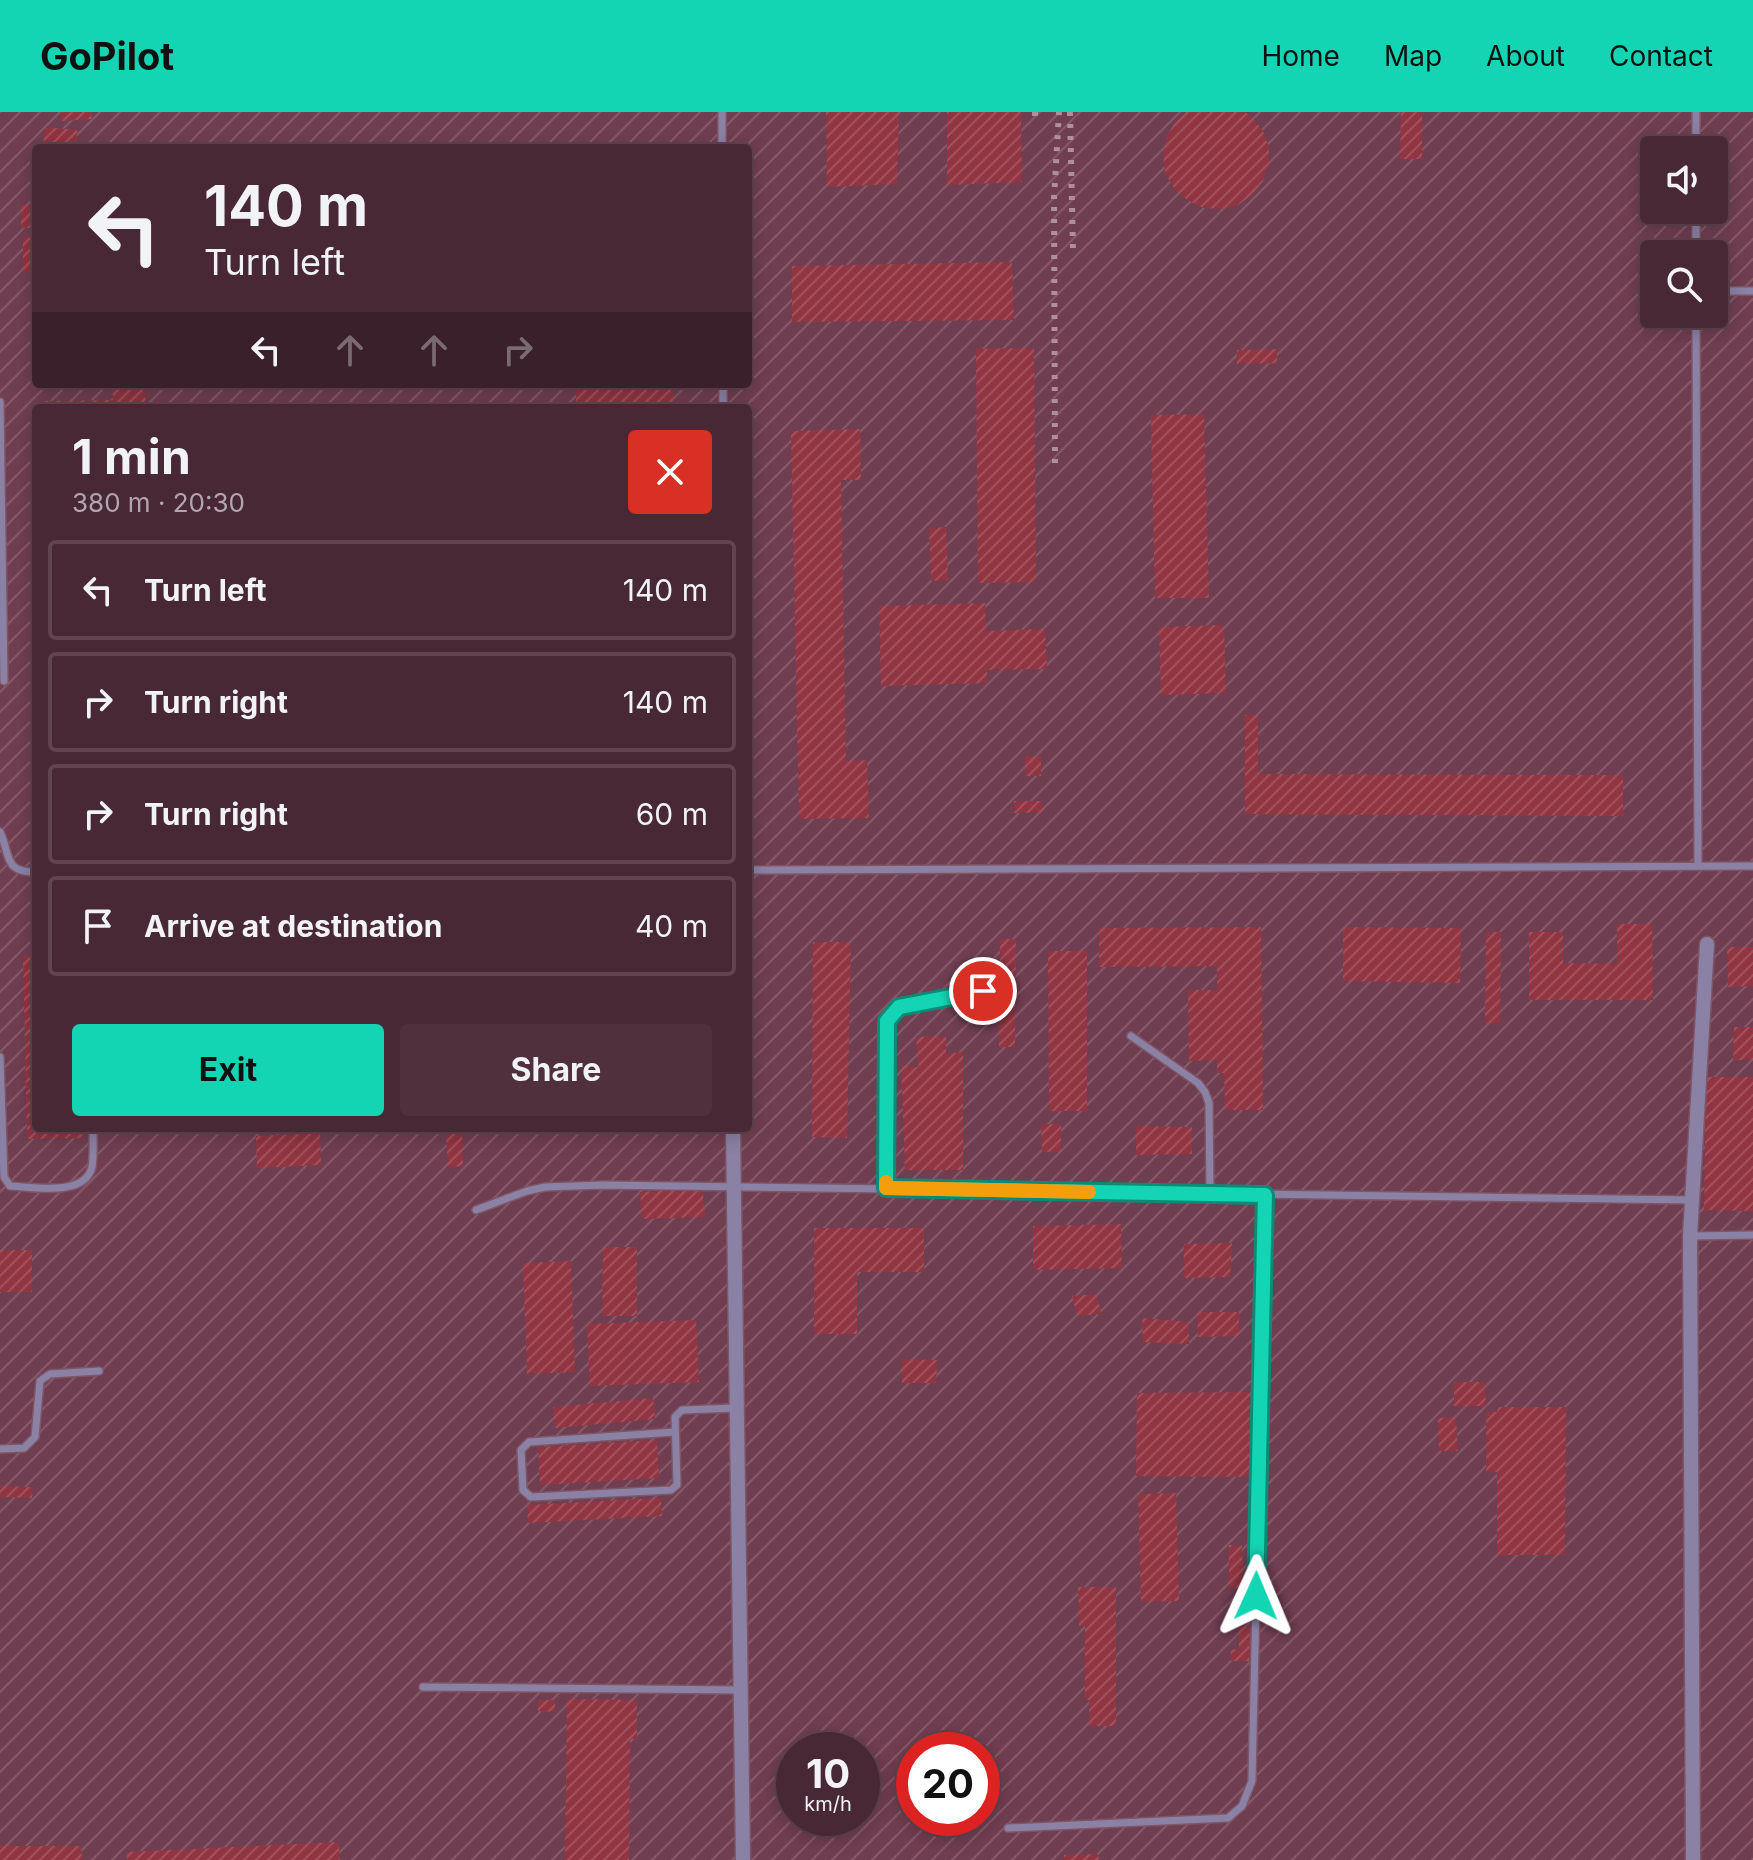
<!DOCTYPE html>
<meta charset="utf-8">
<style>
:root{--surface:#492835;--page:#50303d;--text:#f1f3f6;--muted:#b1a6ad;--line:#614450;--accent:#13d5b4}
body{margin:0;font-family:Inter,sans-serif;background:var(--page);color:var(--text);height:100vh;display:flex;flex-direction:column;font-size:30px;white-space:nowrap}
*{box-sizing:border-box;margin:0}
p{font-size:26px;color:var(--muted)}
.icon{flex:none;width:44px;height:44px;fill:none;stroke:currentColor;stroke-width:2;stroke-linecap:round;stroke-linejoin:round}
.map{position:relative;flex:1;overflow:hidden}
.details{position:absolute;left:32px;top:292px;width:720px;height:728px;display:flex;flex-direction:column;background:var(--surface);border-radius:8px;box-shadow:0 4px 20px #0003,0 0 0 2px var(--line)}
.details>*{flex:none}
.banner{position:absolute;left:32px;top:32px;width:720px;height:244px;border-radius:8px;box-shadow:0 4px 20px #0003,0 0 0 2px var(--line);background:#492835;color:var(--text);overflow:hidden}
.controls{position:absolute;left:1640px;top:24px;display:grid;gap:16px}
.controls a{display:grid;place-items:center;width:88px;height:88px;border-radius:8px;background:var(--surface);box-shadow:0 4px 20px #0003,0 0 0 2px var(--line);font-size:40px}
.speed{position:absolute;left:776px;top:1620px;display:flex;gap:16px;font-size:40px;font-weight:700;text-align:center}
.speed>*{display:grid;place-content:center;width:104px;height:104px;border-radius:50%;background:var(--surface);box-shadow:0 4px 20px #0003,0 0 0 2px var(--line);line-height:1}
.speed small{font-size:20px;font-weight:400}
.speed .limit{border:12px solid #d22;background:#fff;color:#111}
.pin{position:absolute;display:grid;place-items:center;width:68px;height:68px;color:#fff;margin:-34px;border:4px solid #fff;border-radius:50%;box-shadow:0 2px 8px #0007}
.me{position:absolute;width:88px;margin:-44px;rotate:1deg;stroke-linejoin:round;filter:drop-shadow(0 0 6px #0008)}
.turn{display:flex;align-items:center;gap:28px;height:168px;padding:0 40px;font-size:36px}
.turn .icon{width:104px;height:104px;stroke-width:2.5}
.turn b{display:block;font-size:56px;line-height:68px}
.lanes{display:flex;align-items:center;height:76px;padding:0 40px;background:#0003;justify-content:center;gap:40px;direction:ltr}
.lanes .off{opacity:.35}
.round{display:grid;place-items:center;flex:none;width:84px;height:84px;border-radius:8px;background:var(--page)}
.head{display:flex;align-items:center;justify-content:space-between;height:136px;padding:0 40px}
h1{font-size:48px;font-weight:700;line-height:60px}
.primary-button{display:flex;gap:16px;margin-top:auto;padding:16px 40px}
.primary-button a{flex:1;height:92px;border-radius:8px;background:var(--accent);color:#111;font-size:32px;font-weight:700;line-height:92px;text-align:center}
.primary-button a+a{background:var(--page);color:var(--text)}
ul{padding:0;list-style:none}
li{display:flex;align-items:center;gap:24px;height:100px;margin:0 16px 12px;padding:0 24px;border:4px solid var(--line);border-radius:8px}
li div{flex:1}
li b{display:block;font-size:30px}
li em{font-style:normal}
header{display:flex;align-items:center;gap:48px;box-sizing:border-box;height:112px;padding:0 40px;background:var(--accent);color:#111}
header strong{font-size:38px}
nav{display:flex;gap:44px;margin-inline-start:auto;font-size:28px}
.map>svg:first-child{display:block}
.industrial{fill:url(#industrial-furrows);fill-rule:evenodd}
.building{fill:url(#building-hatch)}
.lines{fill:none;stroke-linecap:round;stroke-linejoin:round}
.lane-casing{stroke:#7d5565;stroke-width:10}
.street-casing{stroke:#7d5565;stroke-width:17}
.lane{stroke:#8a81a5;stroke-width:7}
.street{stroke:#8a81a5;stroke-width:14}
.rail{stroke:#b08e9b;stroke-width:6;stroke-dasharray:4 8;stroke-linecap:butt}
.route-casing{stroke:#0c8a75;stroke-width:20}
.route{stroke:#13d5b4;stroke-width:14}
.slow{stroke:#f59e0b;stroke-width:14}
</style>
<header>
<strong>GoPilot</strong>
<nav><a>Home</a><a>Map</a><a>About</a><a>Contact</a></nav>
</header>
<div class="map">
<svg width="1753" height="1748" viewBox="0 0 1753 1748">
<defs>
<pattern id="industrial-furrows" width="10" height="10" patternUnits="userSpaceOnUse" patternTransform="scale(2)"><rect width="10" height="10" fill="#703e51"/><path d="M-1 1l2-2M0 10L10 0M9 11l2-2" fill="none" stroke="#855969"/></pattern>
<pattern id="building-hatch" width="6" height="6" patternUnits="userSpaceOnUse" patternTransform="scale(2)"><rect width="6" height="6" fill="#903541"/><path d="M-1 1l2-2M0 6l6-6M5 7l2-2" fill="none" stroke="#a0515c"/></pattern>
</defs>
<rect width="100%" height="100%" fill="#613647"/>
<!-- industrial -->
<path class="industrial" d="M0,0H1753V1748H0ZM36,36H748V272H36ZM1654,38H1714V98H1654ZM1654,142H1714V202H1654ZM36,296H748V1016H36ZM794,1638H862V1706H794ZM914,1638H982V1706H914Z"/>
<!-- building -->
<path class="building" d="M61,0H91L92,7L61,9Z
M826,0H899L897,72L827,75Z
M947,0H1021L1022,70L947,73Z
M1186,0H1245L1252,5L1263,19L1269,35V52L1263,69L1252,83L1238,93L1221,97L1203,96L1187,88L1174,76L1165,61L1163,43L1166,26L1175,10Z
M1401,0H1422V47H1400Z
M45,15L77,18L76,36H43Z
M21,92L36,93V116H21Z
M23,125H36V160H23Z
M1012,150L1014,208L792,210V154Z
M1034,236L1036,470L978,471L976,237Z
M1277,237V251L1237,252V238Z
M113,272H145L146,296H44V289L113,288Z
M576,272H673L674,296H576Z
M1204,302L1209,486H1155L1151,303Z
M860,317L861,368H841L846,649L867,648L869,706L799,707L791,319Z
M946,415L948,468L931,469L929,416Z
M985,491L986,519L1045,517L1047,557L987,558V571L881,574L879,494Z
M1224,513L1226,581L1161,583L1159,515Z
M1245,603L1258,604V662L1623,663V704L1245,702Z
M1025,644H1041V664H1025Z
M1014,689H1042L1043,700L1014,701Z
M1617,812H1652L1653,888H1529V820H1563V851L1617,852Z
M1261,815L1263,998H1225L1224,961H1217V948L1189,949L1188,878H1217V854L1099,855V816Z
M1343,815L1461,816L1460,871L1343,869Z
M1486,820H1501L1500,911H1485Z
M1000,827H1016L1015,935H999Z
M813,830H851L847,1026L812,1025Z
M1727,835H1753V874L1728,875Z
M1048,839H1087V999H1049Z
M23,844H36V1016H83V1026L27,1027Z
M1734,915H1753V948H1733Z
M946,924V942L963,940V1058H905L901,953L918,955L916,925Z
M1706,965H1753V1099L1704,1098Z
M1041,1012H1061V1040H1042Z
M1136,1014L1192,1015V1042L1136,1043Z
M320,1021L321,1053L257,1056L256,1024Z
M462,1021L463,1054L448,1055L446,1022Z
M702,1076L706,1105L642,1107L640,1080Z
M1121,1112L1122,1156L1033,1158V1114Z
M814,1116H924V1160H857V1222H814Z
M1232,1131L1230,1165L1183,1166L1184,1132Z
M603,1135H637V1204H602Z
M0,1138H32V1180H0Z
M571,1149L575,1260L527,1262L523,1151Z
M1097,1182L1101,1202L1077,1204L1072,1184Z
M1197,1200H1239V1224L1198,1225Z
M1142,1206L1189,1210V1232L1143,1230Z
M696,1208L699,1270L590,1274L587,1212Z
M902,1247L937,1248L936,1271H902Z
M1454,1270H1485L1486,1294H1454Z
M1252,1280L1250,1365L1136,1364L1137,1281Z
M653,1286L655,1307L555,1316L553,1295Z
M1498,1295H1566L1565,1443H1497V1360L1486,1359V1300H1497Z
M1456,1305L1458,1339H1439L1438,1306Z
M657,1328L659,1366L540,1373L538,1335Z
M0,1374L33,1375L32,1386L0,1385Z
M1176,1381L1179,1489L1141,1490L1138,1382Z
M661,1386L662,1404L528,1411L527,1393Z
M1229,1433H1242L1243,1476H1229Z
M1078,1475H1116V1614H1089V1588L1085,1587V1514H1079Z
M1239,1514L1250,1515L1249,1549H1231V1537L1239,1538Z
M567,1587L637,1588V1627H630L629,1748H565Z
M538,1588H555V1600L538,1599Z
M339,1730L340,1748H127V1740Z
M0,1733H11V1734H81L82,1748H0Z
M1098,1742L1099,1748H1064V1743Z"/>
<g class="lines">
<!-- lane casing -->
<g class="lane-casing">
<path id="lane" d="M1696,0V38
M722,36V0
M1696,98V142
M1714,179H1753
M1696,202L1698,754
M723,272V296
M0,290L4,569
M0,720C11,744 3,760 36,760
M748,758L1753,754
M1131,924L1198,971L1205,980L1209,991L1210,1081
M0,945L4,1065L10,1074C33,1075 85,1085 92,1055C94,1043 93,1028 93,1016
M886,1076L887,909L899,895L983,879
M476,1098L527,1079L545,1075L603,1073L1692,1088
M1691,1124L1753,1123
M675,1320L529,1330L521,1338L523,1378L531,1385L671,1378L677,1373L675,1305L682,1298L736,1296
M0,1337L24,1336L35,1325L40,1269L50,1262L99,1259
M423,1575L740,1578
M1008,1716L1228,1706L1242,1694L1252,1669L1265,1083"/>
</g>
<!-- street casing -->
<g class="street-casing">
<path id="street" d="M733,1016L743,1748
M1693,1748L1690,1124L1707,832"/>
</g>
<!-- lane -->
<use href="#lane" class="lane"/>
<!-- street -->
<use href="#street" class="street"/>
<!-- rail -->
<path class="rail" d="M1035,0V11
M1070,0L1073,139
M1055,351L1054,86L1059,0"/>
</g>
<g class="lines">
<!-- route casing -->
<g class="route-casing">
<path id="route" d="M983,879L899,895L887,909L886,1076L1265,1083L1256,1484"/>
</g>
<!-- route -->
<use href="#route" class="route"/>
<!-- slow -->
<path class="slow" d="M886,1070V1076L1089,1080"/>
</g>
</svg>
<div class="controls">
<a><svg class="icon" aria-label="sound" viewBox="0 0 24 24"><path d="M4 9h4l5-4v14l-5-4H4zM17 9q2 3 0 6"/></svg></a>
<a><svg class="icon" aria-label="search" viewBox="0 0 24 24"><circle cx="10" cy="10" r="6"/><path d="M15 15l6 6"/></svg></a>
</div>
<div class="speed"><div>10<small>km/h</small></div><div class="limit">20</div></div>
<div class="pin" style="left:983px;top:879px;background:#d93025"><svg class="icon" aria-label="arrive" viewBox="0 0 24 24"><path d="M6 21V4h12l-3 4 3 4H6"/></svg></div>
<svg class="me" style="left:1256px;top:1484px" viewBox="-20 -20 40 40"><path d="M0-17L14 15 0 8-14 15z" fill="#13d5b4" stroke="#fff" stroke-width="4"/></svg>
<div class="banner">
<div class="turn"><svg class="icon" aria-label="left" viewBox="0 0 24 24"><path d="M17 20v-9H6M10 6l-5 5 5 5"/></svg><div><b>140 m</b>Turn left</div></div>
<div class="lanes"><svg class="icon" aria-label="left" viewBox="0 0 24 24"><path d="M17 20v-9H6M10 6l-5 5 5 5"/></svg><svg class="icon off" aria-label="ahead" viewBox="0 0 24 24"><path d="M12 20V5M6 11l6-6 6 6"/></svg><svg class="icon off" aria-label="ahead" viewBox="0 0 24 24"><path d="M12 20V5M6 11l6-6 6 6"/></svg><svg class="icon off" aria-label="right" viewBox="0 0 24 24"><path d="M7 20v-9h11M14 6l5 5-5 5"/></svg></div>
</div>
<section class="details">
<div class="head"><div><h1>1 min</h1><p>380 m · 20:30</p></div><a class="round" style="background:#d93025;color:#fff"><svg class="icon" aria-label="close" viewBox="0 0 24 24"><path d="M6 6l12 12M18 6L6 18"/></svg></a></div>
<ul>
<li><svg class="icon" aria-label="left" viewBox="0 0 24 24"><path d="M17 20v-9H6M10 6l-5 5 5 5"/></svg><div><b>Turn left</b></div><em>140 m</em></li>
<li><svg class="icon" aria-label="right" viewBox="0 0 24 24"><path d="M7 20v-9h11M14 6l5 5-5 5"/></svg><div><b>Turn right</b></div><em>140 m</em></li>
<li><svg class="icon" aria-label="right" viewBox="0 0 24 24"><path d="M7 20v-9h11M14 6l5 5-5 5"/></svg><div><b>Turn right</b></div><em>60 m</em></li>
<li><svg class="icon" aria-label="arrive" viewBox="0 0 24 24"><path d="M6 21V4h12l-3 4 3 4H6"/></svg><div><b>Arrive at destination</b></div><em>40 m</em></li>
</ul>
<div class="primary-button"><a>Exit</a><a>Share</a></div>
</section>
</div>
